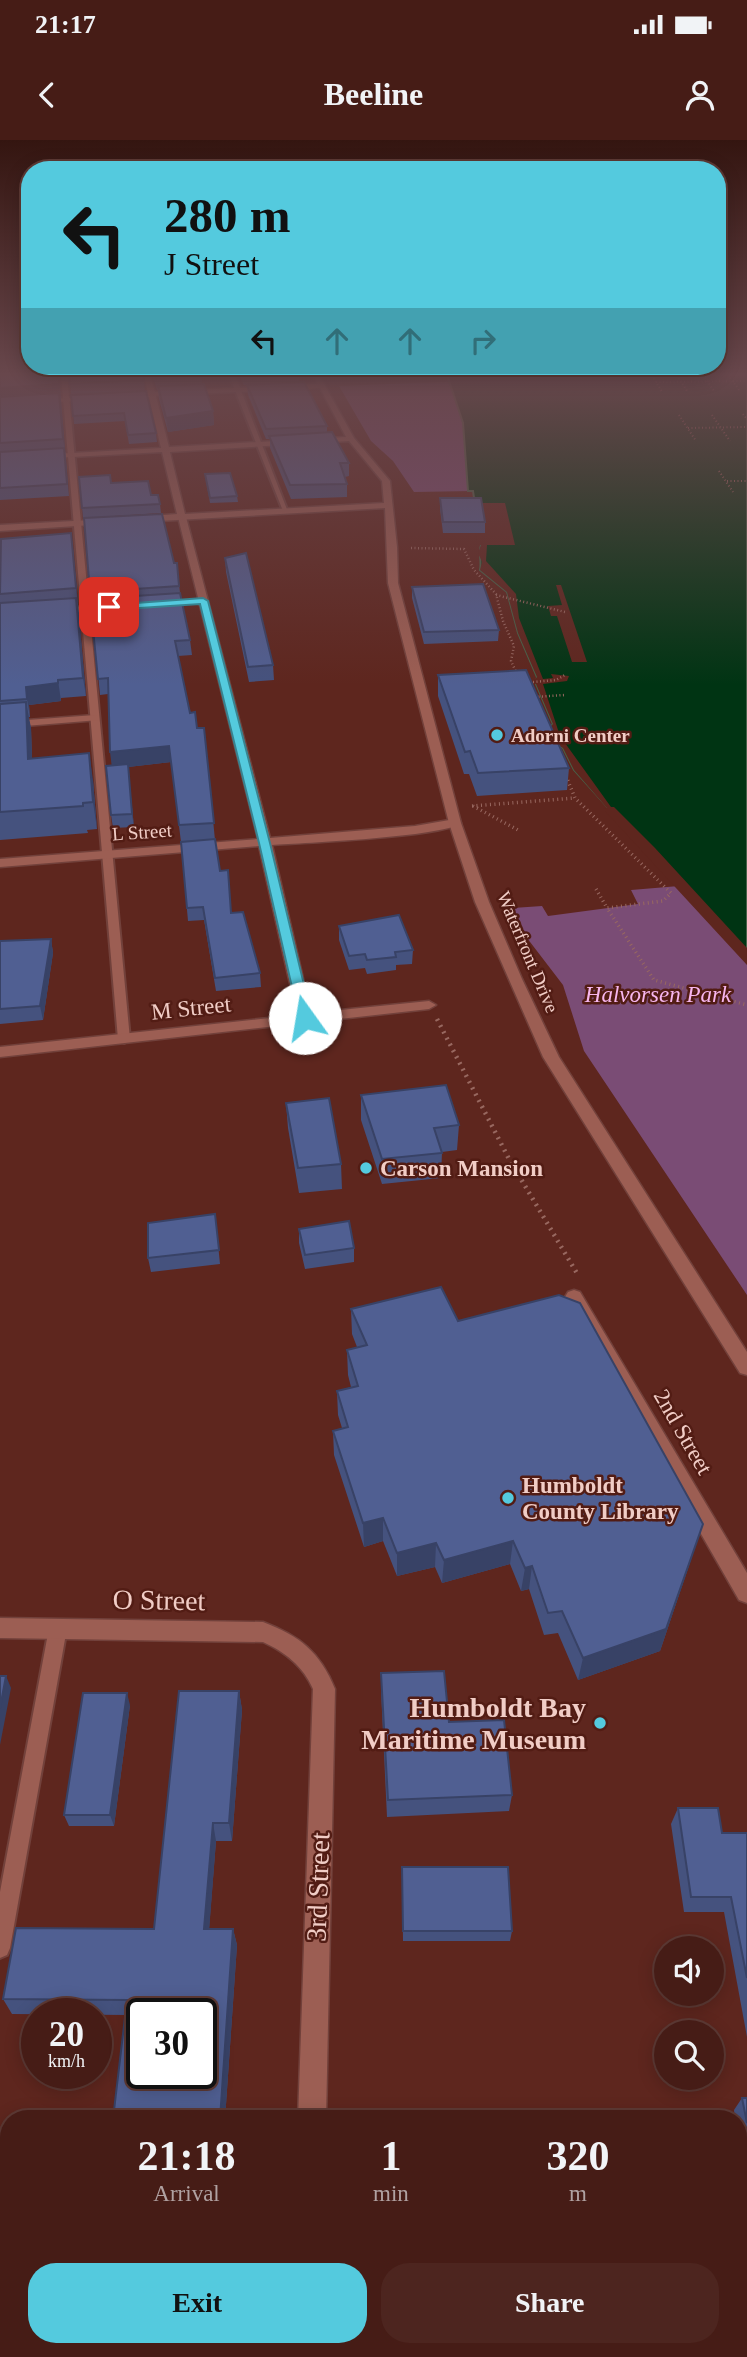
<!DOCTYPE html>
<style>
:root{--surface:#461c16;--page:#4d251f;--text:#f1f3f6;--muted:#b0a1a1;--line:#5e3a35;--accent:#54cade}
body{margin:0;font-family:"Times New Roman",serif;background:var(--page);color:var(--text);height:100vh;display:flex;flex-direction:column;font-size:26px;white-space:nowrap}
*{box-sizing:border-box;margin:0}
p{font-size:23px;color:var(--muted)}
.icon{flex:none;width:38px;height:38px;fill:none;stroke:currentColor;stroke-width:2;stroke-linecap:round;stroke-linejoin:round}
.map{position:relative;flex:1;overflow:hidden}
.drawer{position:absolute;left:0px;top:1970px;width:747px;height:247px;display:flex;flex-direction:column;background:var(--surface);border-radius:28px 28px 0 0;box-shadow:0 4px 18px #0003,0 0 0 2px var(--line)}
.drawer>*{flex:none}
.guide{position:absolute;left:21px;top:21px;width:705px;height:214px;border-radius:28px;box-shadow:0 4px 18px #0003,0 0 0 2px var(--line);background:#54cade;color:#111;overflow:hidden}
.controls{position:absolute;left:654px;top:1796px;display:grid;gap:14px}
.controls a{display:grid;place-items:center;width:70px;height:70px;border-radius:50%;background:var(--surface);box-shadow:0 4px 18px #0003,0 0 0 2px var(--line);font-size:35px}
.speed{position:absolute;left:21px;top:1858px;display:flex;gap:14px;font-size:35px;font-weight:700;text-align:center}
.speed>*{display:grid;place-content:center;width:91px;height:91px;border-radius:50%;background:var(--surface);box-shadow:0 4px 18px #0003,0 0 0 2px var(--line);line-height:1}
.speed small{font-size:18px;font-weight:400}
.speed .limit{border:4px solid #111;border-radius:10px;background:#fff;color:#111}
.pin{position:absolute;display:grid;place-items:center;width:60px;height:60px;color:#fff;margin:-30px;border-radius:14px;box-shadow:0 4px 10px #0006}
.me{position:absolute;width:77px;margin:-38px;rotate:347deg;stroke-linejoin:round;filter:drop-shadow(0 0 5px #0008)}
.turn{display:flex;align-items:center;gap:24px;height:147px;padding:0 28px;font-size:32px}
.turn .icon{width:91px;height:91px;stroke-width:2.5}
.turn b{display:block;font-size:49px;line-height:60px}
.lanes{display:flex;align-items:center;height:66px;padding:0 28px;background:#0003;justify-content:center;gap:35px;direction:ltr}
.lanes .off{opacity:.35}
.eta{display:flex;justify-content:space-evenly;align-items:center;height:119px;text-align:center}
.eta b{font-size:42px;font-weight:700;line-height:49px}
.button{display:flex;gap:14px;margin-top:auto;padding:14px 28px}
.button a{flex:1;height:80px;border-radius:28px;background:var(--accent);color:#111;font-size:28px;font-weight:700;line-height:80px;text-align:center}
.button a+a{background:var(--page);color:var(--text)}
.status{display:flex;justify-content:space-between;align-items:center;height:49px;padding:0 35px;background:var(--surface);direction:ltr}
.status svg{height:19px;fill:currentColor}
header{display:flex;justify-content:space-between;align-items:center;height:91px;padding:0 28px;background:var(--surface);font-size:32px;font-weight:700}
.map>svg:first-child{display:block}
.green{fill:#7a4c75}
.water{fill:#003413;stroke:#486249;stroke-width:2}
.pier{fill:#5e261e}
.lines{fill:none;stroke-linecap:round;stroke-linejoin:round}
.service-casing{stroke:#72413b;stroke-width:4}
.minor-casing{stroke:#72413b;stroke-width:3}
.tertiary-casing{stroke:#72413b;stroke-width:3}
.path-far3{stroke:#986860;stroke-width:2;stroke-dasharray:1 2.5;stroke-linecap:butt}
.path-far2{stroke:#986860;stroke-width:2.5;stroke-dasharray:1 2.5;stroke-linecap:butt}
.path-far1{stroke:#986860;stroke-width:3.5;stroke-dasharray:1 3.5;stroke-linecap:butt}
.path{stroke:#986860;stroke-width:4.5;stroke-dasharray:2 5;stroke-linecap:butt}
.service{fill:#9c5e53;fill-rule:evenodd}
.minor{fill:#9c5e53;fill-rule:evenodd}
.tertiary{fill:#9c5e53;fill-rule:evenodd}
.wall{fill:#45527e}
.shaded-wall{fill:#384266}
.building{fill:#505f92;stroke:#384266;stroke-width:2;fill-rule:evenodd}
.route{fill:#54cade;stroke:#378390;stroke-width:2}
.poi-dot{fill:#54cade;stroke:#521c14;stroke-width:2.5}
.labels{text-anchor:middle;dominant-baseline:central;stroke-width:5;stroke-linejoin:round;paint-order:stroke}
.far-poi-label{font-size:19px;font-weight:bold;fill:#f1cdc6;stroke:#521c14;text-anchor:start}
.far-street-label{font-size:19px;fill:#f1cdc6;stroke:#521c14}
.park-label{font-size:23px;font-style:italic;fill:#f7b6ef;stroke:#521c14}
.street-label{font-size:23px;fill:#f1cdc6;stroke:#521c14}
.poi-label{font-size:23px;font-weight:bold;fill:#f1cdc6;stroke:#521c14;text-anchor:start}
.near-street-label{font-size:28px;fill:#f1cdc6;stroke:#521c14}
.near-poi-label{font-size:28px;font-weight:bold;fill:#f1cdc6;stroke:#521c14;text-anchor:end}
</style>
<div class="status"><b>21:17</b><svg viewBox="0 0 49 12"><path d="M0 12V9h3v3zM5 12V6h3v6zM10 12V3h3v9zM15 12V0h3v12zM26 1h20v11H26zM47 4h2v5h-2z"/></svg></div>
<header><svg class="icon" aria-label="back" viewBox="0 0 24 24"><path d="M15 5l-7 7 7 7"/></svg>Beeline<svg class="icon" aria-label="person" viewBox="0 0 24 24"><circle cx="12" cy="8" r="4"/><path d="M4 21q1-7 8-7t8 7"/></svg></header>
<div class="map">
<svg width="747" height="2217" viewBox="0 0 747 2217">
<rect width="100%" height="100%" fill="#5e261e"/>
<!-- green -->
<path class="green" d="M465,241L475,362L473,351L414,352L393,321L371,301L339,246Z
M679,746L747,822V1155L584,911L563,845L527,798L513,768L542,766L548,776L638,764L631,750Z"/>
<!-- water -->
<path class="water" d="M447,235H747V822L574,630L563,608L556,604L549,588L553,584L536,544L537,537L518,493L507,452L480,430C482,420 478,414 481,405L473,351H468L463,283Z"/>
<!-- pier -->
<path class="pier" d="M472,363H505L515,405H487L486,421L516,454L519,478L543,539L553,538L551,534L569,536L567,541L543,544L560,596L611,667H614L655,708L747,808V825L605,671L603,669L607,668L574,630L563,608L556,604L549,588L553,584L536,544L532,543L537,537L518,493L507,452L480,430L482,422L478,413L481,405H477Z
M556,445H561L587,522H572L557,476H551L548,466L562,465Z"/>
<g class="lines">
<!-- service casing -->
<g class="service-casing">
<path id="service" d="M61,235H67L130,899L124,903L118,899Z
M229,235H235L288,372L283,371Z
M58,1480L64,1482L67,1488L10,1808L7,1815L0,1818V1752L49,1488L52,1482Z
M658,2208H682L683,2217H659Z"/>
</g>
<!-- minor casing -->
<g class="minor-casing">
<path id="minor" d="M182,374L186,377L270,698L415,686L455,679L461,683C443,697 303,703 272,705L311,873L429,861L436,865L429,869L0,917V907L297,875L259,706L0,727V719L258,699L178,377Z
M115,464L120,467L118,469L56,474L51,471L56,468Z
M574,1150L580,1152L747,1433V1463L739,1460L565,1157L568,1152Z
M0,1478L263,1482C300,1496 320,1512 335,1549L326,1979H298L313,1549C303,1526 285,1512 263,1502L0,1498Z
M0,2161H9V2191H0Z
M738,2165H747V2195H738Z
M292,2208H323V2217H291Z"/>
</g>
<!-- tertiary casing -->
<g class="tertiary-casing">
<path id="tertiary" d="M144,235H150L155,252L318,244L313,235H319L354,298L390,341L397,407L398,443L461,683L489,762L522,839L559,917L747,1212V1235L740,1233L543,917L475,762L449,683L388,443L385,368L142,382L139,377L177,374L162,312L0,321V317L161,308L149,257L119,256L148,253ZM320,248L346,297L169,307L156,256ZM349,301L382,341L384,363L185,374L170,312Z
M97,257L95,260L0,265V261Z
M110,379L107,384L0,391V385Z
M95,575L99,576V580L0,588V582Z"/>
</g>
<!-- path-far3 -->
<path class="path-far3" d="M652,235L662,252
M677,235L687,251
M703,235L714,251
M728,235L740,251
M656,242L747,241
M743,274L747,279
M679,275L696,301
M712,275L730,301
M688,288L747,287
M719,331L733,352
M727,341H747"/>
<!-- path-far2 -->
<path class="path-far2" d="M411,408L464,409L474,430L496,454L503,481L514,506L511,521L517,534
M496,455L565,472
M533,542L556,540L565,535
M535,557L565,555"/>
<!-- path-far1 -->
<path class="path-far1" d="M566,636L575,658L671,753L663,761L607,768L654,840L747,865
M472,666L575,658
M473,666L520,691
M596,749L607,768"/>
<!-- path -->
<path class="path" d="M437,879L509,1019L578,1135"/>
<!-- service -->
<use href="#service" class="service"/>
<!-- minor -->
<use href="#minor" class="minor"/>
<!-- tertiary -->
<use href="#tertiary" class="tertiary"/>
</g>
<!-- wall -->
<path class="wall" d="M0,235H59L69,356L0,360Z
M69,235L144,240L145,251L71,255Z
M152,235H201L202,244L213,271L214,285L168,292L159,259L158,250H157Z
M239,235H299V242L244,245Z
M247,245L327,286V292L349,323V336L345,337L347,344V357L291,359L270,308V299H266L248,255Z
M146,251L156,293L157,302L129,304L125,281L74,284L71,255Z
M205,335L237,356L238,362L210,363Z
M79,337L111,343L151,355L160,364L161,373L83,378Z
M440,358L485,382V393H443L440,369Z
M0,404L73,408L86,556L61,558V561L29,565L30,577H28L31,588L32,618L93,640L97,689L87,690L88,693L0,700V463H1L0,462Z
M225,418L273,525L274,540L249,542L226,432Z
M174,423H177L180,453L190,500L192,515L178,516L190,573L197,588H204L215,700L220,731L231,773L260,833L261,847L216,851L204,780L188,781L181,702L171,622L128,627L134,687L113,688L111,675L112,625L108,554L100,555L90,452Z
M412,447L499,490L498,501L424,504L412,458Z
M438,535L569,628L567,650L477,656L469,634H464L438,556Z
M339,786L413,810L412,824L396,825V830L367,834L365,828L349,830L339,800Z
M51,799L53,813L43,880L0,884V801Z
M361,955L459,985L457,1010L442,1012L441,1038L382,1044L361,980Z
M286,963L341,1024L342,1049L299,1053L288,988Z
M215,1074L220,1124L151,1132L148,1118Z
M299,1089L354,1108V1122L305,1129L299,1103Z
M351,1169L458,1181L703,1384L660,1511L578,1540L558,1493L544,1495L529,1449L521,1451L510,1424L442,1443L435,1427L397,1436L383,1401L364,1407L334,1315L333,1291L342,1288L338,1275L337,1251L351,1247L348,1235L347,1210L357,1207L352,1194Z
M381,1533L449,1582L512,1655L509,1671L387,1677L381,1551Z
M239,1551L242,1570L232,1701H216L209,1789H233L237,1805L225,1979H113L126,1875L12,1874L3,1859L154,1789Z
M130,1565L114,1686H69L64,1675Z
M678,1668L722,1693H747V1897L724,1772H684L671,1684Z
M402,1727L512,1791L510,1801H403Z
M742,1958H747V2018H742L738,1997V1979H735L734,1970Z"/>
<!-- shaded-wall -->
<path class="shaded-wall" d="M59,235L60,255L65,311L63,299L0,259V248Z
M213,271L214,285L168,292L166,278Z
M71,393L73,408L78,464L76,448Z
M76,458L79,475L86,556L83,538Z
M58,540L61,561L29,565L30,577L27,559L26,547Z
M26,562L31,588L33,645L28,619Z
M169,606L171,622L128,627L134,687L132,674L112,628L110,612Z
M89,613L93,640L97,689L93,662Z
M51,799L53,813L43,880L40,866Z
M383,1378V1401L364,1407L363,1383Z
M703,1384L660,1511L578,1540L583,1518Z
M513,1401L510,1424L442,1443L444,1420Z
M436,1403L435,1427L397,1436V1413Z
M532,1426L529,1449L521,1451L525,1428Z
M6,1536L11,1548L0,1605V1568Z
M239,1551L242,1570L232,1701L229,1683Z
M127,1553L130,1565L114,1686L110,1675Z
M213,1683L216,1701L208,1805L204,1789Z
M233,1789L237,1805L225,1979H220Z"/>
<!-- building -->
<path class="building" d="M0,235H58L59,244L0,248Z
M69,235H143L144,240L70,244Z
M154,235H201L202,237L156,239Z
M304,242L327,286L266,289L247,245Z
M204,244L213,271L166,278L158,246Z
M146,251L156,293L128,295L124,273L73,276L71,255Z
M59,253L63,299L0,303V257Z
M332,292L349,323H340L347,344L290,345L269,296Z
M64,308L67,344L0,348V312Z
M230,333L237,356L210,358L205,334Z
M110,335L111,343L148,341L151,355H158L160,364L82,368L79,337Z
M440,358H481L485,382H443Z
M162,374L174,423H177L179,446L90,452L84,378Z
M71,393L76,448L0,454L1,399Z
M246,413L273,525L248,527L225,418Z
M483,444L499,490L424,492L412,447Z
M180,453L190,500L175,501L190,573L195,572L197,588H204L214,683L179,685L169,606L110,612L108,538L98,539L90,459Z
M76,458L83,538L58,540V543L26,547L27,559L0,561V463Z
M526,530L569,628L478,633L470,611L465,612L438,535Z
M26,562L28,619L89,613L93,662L83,663V666L0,672V564Z
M128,624L132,674L111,675L106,626Z
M215,699L220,731L228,730L231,773L243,772L260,833L215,838L203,767L187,768L181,702Z
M399,775L413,810L395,812L396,817L367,820L365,814L349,816L339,786Z
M51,799L40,866L0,869V801Z
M446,945L459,985L434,988L442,1013L382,1019L361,955Z
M329,958L341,1024L298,1028L286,963Z
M215,1074L219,1110L148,1118V1083Z
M349,1081L354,1108L305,1115L299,1089Z
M441,1147L458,1181L559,1155L580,1163L703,1384L666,1489L583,1518L562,1471L548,1473L532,1426L525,1428L513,1401L444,1420L436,1403L397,1413L383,1378L363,1383L333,1291L348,1287L337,1251L358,1246L347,1210L367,1205L351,1169Z
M444,1531L449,1582L504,1580L512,1655L388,1660L381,1533Z
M0,1536H6L0,1568Z
M179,1551H239L229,1683H213L204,1789H233L220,1979H113L127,1860L3,1859L16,1788L154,1789ZM142,1874H201V1934H142Z
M83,1553H127L110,1675H64Z
M678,1668H718L722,1693H747V1838L731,1757H691Z
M402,1727H508L512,1791H403Z
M742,1958H747V1983Z
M386,1976H529V1979H386Z"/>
<!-- sky -->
<linearGradient id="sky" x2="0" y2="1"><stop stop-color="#341510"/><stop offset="0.43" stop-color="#68474c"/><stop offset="1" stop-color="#68474c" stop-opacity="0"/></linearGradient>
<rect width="747" height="545" fill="url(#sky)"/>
<!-- route -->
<path class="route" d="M203,458L208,461L270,703L312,878L305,882L299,878L259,703L200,464L109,470L105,467L109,465Z"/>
<!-- markers -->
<g class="poi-dot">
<circle cx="497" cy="595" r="7"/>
<circle cx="366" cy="1028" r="7"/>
<circle cx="508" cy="1358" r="7"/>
<circle cx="600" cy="1583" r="7"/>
</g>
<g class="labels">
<!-- far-poi labels -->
<g class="far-poi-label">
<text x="511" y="595">Adorni Center</text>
</g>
<!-- far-street labels -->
<g class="far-street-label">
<text transform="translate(142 692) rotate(-4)">L Street</text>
<text transform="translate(528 812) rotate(67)">Waterfront Drive</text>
</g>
<!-- park labels -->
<g class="park-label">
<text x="658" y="854">Halvorsen Park</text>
</g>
<!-- street labels -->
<g class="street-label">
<text transform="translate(191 868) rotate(-6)">M Street</text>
<text transform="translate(683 1292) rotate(60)">2nd Street</text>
</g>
<!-- poi labels -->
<g class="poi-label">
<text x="380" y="1028">Carson Mansion</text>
<text x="522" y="1345">Humboldt<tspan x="522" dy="26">County Library</tspan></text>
</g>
<!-- near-street labels -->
<g class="near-street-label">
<text transform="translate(159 1460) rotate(1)">O Street</text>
<text transform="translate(318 1747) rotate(-88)">3rd Street</text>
</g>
<!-- near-poi labels -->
<g class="near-poi-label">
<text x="586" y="1567">Humboldt Bay<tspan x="586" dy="32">Maritime Museum</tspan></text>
</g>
</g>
</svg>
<div class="controls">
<a><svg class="icon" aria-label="sound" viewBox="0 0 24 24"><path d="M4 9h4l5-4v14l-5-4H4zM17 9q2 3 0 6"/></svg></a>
<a><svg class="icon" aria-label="search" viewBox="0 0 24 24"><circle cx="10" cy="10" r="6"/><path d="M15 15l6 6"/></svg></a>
</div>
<div class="speed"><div>20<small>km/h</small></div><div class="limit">30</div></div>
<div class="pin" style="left:109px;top:467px;background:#d93025"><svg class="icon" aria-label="arrive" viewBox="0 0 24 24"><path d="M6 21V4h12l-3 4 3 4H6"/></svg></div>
<svg class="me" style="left:305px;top:878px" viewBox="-20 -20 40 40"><circle r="19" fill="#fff"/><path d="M0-13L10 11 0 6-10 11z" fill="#54cade"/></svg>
<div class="guide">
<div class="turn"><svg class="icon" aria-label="left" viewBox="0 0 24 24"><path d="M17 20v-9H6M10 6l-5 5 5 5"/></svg><div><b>280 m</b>J Street</div></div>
<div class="lanes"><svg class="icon" aria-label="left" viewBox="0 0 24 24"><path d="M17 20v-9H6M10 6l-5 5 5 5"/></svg><svg class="icon off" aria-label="ahead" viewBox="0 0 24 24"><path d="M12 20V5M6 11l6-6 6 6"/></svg><svg class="icon off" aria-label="ahead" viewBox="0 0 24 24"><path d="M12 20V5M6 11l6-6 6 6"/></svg><svg class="icon off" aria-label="right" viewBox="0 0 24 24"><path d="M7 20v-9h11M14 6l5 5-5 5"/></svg></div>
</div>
<section class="drawer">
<div class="eta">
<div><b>21:18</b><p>Arrival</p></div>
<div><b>1</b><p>min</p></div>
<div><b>320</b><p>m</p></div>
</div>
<div class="button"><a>Exit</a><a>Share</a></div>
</section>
</div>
